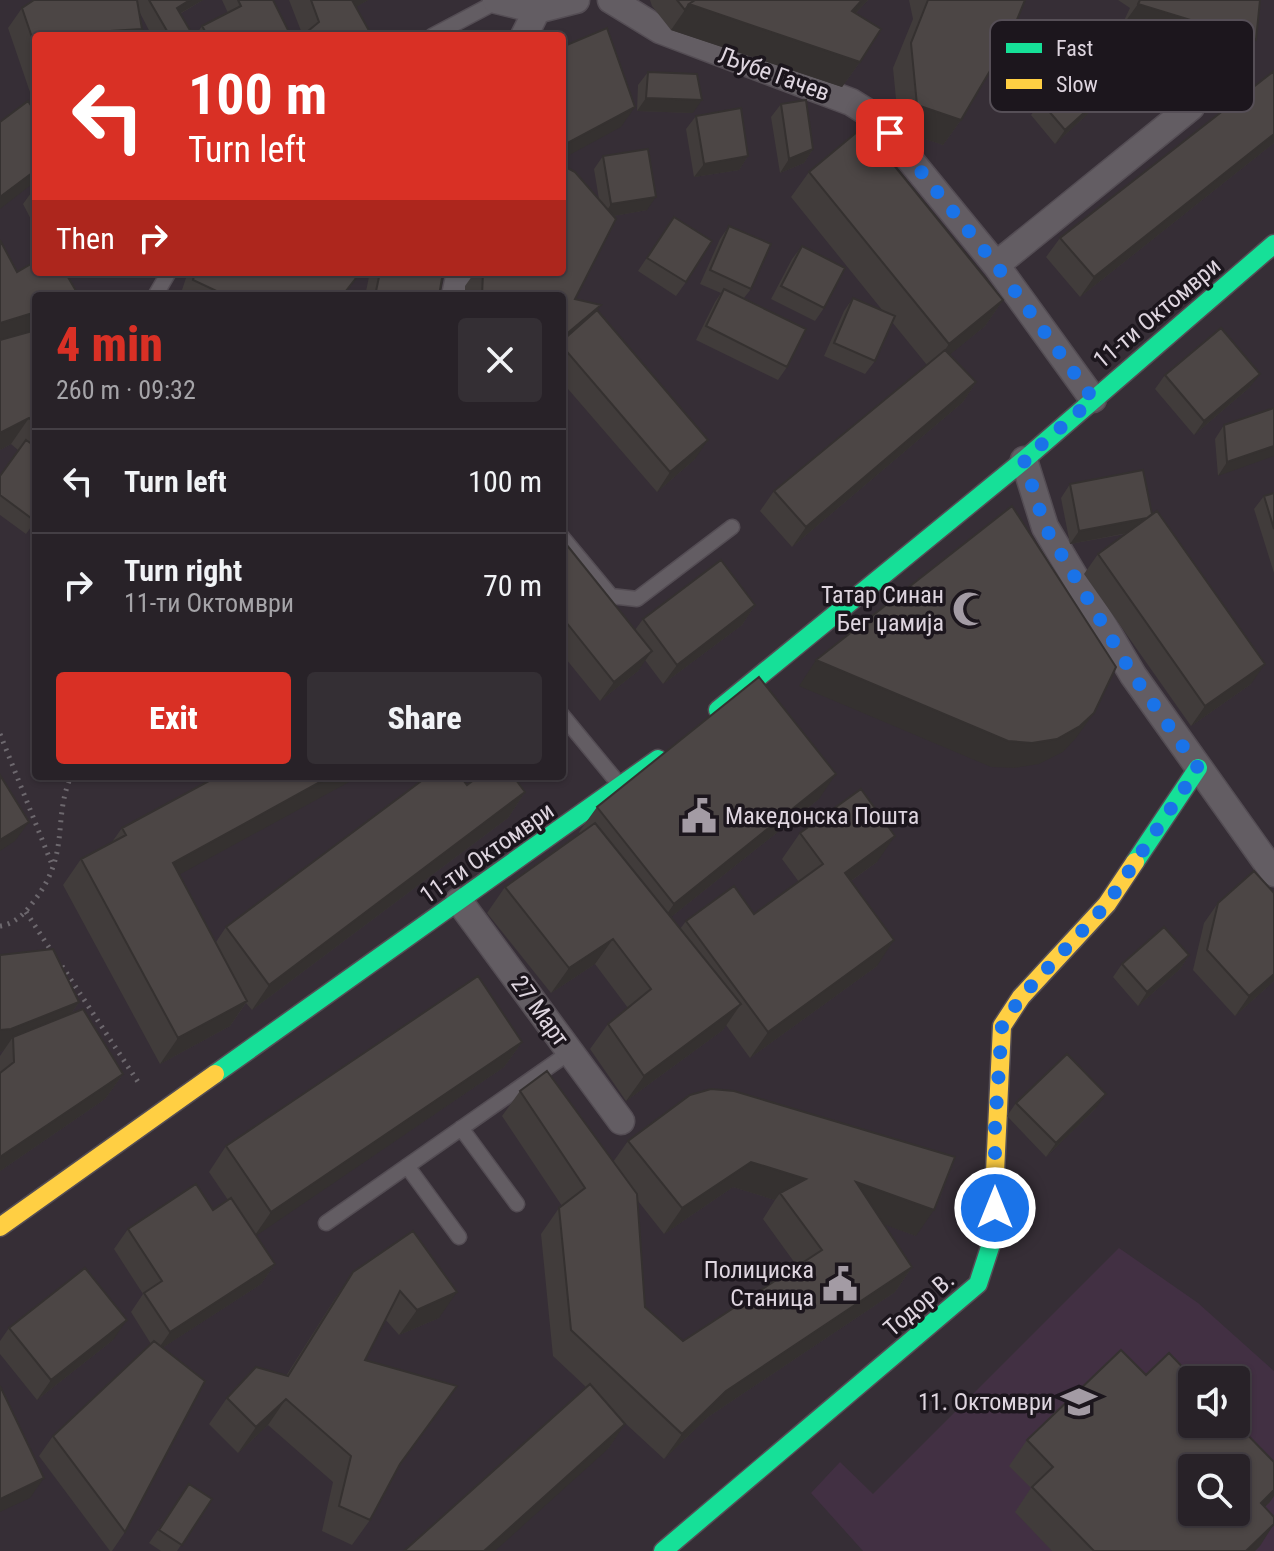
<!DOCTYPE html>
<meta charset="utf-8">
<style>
:root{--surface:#282228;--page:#342f34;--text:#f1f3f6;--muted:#a5a4a8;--line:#443f45;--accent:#d93025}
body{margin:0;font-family:"Roboto Condensed",sans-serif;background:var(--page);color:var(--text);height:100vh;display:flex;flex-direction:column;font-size:30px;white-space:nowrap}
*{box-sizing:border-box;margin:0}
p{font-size:26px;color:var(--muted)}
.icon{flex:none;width:44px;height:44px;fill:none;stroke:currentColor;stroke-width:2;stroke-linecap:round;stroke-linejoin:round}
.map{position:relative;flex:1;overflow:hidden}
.drawer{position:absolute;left:32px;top:292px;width:534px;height:488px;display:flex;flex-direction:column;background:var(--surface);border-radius:8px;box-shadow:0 2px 6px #0004,0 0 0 2px var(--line)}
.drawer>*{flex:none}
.hud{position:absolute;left:32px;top:32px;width:534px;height:244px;border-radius:8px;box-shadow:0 2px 6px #0004,0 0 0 2px var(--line);background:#d93025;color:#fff;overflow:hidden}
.controls{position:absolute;left:1178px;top:1366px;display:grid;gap:16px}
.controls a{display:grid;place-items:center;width:72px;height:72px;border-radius:8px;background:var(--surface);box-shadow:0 2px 6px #0004,0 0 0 2px var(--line);font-size:40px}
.pin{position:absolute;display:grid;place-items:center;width:68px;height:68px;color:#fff;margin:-34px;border-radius:16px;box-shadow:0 4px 12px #0006}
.me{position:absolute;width:88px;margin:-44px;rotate:0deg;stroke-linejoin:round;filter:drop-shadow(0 0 6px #0008)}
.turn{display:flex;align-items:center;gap:28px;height:168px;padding:0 24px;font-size:36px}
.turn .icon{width:104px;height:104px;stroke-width:2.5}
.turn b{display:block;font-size:56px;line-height:68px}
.then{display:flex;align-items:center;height:76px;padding:0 24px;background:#0003;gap:16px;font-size:30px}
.round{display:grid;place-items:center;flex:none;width:84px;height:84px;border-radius:8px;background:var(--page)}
.headline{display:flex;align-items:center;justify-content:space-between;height:136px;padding:0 24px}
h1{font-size:48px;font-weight:800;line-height:60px;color:var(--accent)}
.action{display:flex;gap:16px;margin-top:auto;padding:16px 24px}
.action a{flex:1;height:92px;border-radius:8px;background:var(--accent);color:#fff;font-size:32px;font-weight:800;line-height:92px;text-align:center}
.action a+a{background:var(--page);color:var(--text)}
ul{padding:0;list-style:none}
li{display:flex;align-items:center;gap:24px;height:104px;padding:0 24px;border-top:2px solid var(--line)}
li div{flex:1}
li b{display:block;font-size:30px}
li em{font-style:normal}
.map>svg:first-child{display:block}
.built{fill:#423043;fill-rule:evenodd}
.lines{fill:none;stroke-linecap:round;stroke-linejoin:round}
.lane-casing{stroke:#544d54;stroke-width:17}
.street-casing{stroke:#544d54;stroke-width:29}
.fast-casing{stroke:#544d54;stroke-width:21}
.slow-casing{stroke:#544d54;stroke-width:21}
.path{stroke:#6d686e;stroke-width:5;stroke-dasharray:2 6;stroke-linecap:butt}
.lane{stroke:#635d63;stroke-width:14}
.street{stroke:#635d63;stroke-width:26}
.fast{stroke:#16e098;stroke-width:18}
.slow{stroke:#ffcf43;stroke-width:18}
.wall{fill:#413c3b;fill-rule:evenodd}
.shaded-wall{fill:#353130}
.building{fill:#4c4645;stroke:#353130;stroke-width:2;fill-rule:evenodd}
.route{stroke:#1a73e8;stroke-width:14;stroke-dasharray:0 25.2}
.labels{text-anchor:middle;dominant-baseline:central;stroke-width:7;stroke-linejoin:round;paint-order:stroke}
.street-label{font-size:24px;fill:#ded5df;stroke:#1c161d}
.poi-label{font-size:24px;fill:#ded5df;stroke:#1c161d;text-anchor:end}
.key{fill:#1c161d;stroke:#564f57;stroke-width:2}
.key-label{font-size:22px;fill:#ded5df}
</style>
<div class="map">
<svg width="1274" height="1551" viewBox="0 0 1274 1551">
<rect width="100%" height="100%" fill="#362e36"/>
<!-- built -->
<path class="built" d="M1119,1248L1198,1303L1274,1371V1551H863L811,1493L840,1462L873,1494ZM1192,1380H1236V1424H1192ZM1192,1468H1236V1512H1192Z"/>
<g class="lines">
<!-- lane casing -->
<g class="lane-casing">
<path id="lane" d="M432,36L498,1
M155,296L169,272
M562,537L611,596L637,599L732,527
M562,715L619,784
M461,1128L517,1204
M407,1166L459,1237
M326,1223L570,1052"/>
</g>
<!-- street casing -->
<g class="street-casing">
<path id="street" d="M496,0L537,10L576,0
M611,0L660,30L851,102L875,117L996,265L1093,399
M524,36L537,10
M996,265L1191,107
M455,296L460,272
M1024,460L1045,527L1133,675L1274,873
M459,901L621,1121"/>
</g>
<!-- fast casing -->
<g class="fast-casing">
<path id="fast" d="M718,710L1024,460L1274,244
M1135,862L1198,768
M215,1074L658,759
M663,1551L978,1284L994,1235V1193"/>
</g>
<!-- slow casing -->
<g class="slow-casing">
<path id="slow" d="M994,1193L1002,1026L1021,997L1107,904L1135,862
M0,1227L215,1074"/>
</g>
<!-- path -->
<path class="path" d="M0,734L53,867
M26,912L54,955
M0,926C15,924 25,913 34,901C71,853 52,821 71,776
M62,966L140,1085"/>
<!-- lane -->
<use href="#lane" class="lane"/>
<!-- street -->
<use href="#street" class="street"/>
<!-- fast -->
<use href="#fast" class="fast"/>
<!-- slow -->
<use href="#slow" class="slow"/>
</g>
<!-- wall -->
<path class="wall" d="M34,0H203L180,14L188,36H152L140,13L36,36V97L32,98L8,28L22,8Z
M222,0H273L286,36H195L202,26L228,13Z
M289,0H368L303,36Z
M650,0H868L856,13L860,62L842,87L671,30L652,6Z
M909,0H1025L961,120L943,145L899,130L893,68L913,19Z
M1118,0H1260L1238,65L1120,29L1130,8Z
M1141,61L1131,74L1055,144L1031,115L1041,102Z
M1274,71V143L1080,297L1046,257L1060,238Z
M648,72L693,113L637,111L638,85Z
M781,104L813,149L804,163L780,173L771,117Z
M696,116L748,156L739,170L694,177L686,129Z
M603,156L647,210L613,216L575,299L597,310L695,459L657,492L562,382V296H465V286L475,272H562L599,199L594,169Z
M809,172L1003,300L985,326L949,355L976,382L963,402L792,547L760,511L774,491L927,365L892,322L875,361L865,374L824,356L844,311L853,298L883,311L791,197Z
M36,186V229L23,204Z
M674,217L686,282L676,296L638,271Z
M729,226L751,289L744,298L787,367L778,380L696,340L715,302L721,293L700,284L720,239Z
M0,240L17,272H75L36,296V520L26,534L0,515V476L18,450L11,444L0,450Z
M802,246L824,308L815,321L771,299L792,259Z
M188,272H348L356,278L343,296H180Z
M370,272H443L439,296H365Z
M1165,375L1250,387L1194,435L1155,389Z
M1274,408L1218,476L1215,439L1224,425Z
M1070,484L1152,514L1251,684L1191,726L1084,574L1098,554L1125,534L1070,544L1061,498Z
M1274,493V573L1254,509L1264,496Z
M562,539L635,630L643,619L755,605L742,625L663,684L645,660L638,671L600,701L562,654Z
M467,785L525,792L508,818L252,1010L246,1003L230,1026L160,1064L63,885L81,859L112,842L122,828L179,875L216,942L226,927Z
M819,799L671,917L680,929L686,921L754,914L799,882L782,859L800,833L877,862L851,881L877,966L750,1058L726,1025L723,1030L626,1101L590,1049L608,1024L628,1008L595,964L551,993L487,913L505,887L580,834L579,832L597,807Z
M1274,893V981L1235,1016L1193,970L1204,923L1218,903Z
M0,955L79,1002L71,1014L123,1074L105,1099L0,1171V1056L4,1050L0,1052Z
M1189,955L1180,969L1138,1006L1113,977L1122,964Z
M522,1042L504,1067L256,1235L275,1264L261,1284L162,1348L125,1532L112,1551H110L39,1456L53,1436L151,1344L131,1312L143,1294L114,1249L128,1229L213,1210L228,1200L209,1172L226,1146Z
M520,1091L613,1162L628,1141L690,1095L916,1236L884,1224L912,1267L895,1292L708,1417L664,1459L625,1423L608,1449L586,1387L553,1356L541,1234L559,1208L562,1206L502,1116ZM733,1187L775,1200L763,1219L797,1266L683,1341L645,1307L638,1201L664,1234Z
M1016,1103L1096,1108L1046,1157L1007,1116Z
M413,1231L439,1318L399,1335L385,1319L365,1360L398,1468L370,1520L352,1545L322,1531L333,1482L268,1425L238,1453L209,1424L227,1398L286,1376L336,1297L353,1272Z
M9,1328L113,1340L37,1400L0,1354V1341Z
M1027,1440L1270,1502L1265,1507L1260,1546L1255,1551H1052L1015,1512L1031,1488L1009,1466Z
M189,1484L212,1499L177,1551H161L149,1543Z"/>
<!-- shaded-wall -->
<path class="shaded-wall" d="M190,0H203L167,21L177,8Z
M350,0H368L337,18Z
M862,0H868L834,36L852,11Z
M689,4L860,62L842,87L671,30Z
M1138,4L1256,40L1238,65L1120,29Z
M142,29L137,36H78L80,33Z
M1141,61L1131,74L1055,144L1065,130Z
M646,98L702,100L693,113L637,111Z
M917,105L961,120L943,145L899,130Z
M635,107L621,127L562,159V146Z
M1274,134V143L1080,297L1094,277Z
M813,149L804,163L780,173L789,159Z
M748,156L739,170L694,177L704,164Z
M36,170V181L0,209V197Z
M656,197L647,210L602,218L611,204Z
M1003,300L985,326L931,370L949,344Z
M601,305L583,330L562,346V337Z
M36,312V332L0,343V323Z
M1260,374L1250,387L1194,435L1204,421Z
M976,382L963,402L792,547L806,527Z
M29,418L11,444L0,450V433Z
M708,440L695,459L657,492L670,472Z
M1274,446V456L1218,476L1227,462Z
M1152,517L1143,530L1070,544L1079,531Z
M755,605L742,625L663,684L677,665Z
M652,651L638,671L600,701L614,682Z
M816,660L1094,713L1076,738L1063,752L1039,764L1014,768L991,767L799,686Z
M1265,664L1251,684L1191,726L1205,706Z
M836,774L819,799L656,929L674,904Z
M331,776H360L155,888L173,863Z
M525,792L508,818L252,1010L269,985Z
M29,822L15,841L0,851V840Z
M895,836L877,862L827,898L845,873Z
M613,939L595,964L551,993L569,968Z
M894,940L877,966L750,1058L768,1032Z
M1189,955L1180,969L1138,1006L1147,992Z
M1274,974V981L1235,1016L1249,996Z
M247,1001L230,1026L160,1064L178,1038Z
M79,1002L62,1027L13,1037L4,1050L0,1052V1030Z
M741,1004L723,1030L626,1101L644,1076Z
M522,1042L504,1067L253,1238L271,1212Z
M123,1074L105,1099L0,1171V1157Z
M1106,1094L1096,1108L1046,1157L1056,1143Z
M751,1162L806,1179L780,1193L775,1200L733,1187L664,1234L682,1208Z
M856,1182L934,1210L916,1236L839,1208Z
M275,1264L261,1284L156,1352L170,1332Z
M912,1267L895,1292L708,1417L664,1459L682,1434L726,1391Z
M457,1292L439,1318L399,1335L417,1310Z
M127,1320L113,1340L37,1400L51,1380Z
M286,1399L268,1425L238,1453L256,1427Z
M625,1424L608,1449L495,1551H484Z
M44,1478L30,1498L0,1512V1499Z
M1274,1490V1496L1270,1502L1243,1528L1261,1503Z
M1274,1524L1260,1546L1255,1551H1246Z"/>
<!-- building -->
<path class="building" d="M34,0H137L142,29L80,33L82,36H36V49L22,8Z
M149,0H190L177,8L191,32L185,36H170Z
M238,0H273L289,32L281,36H208L202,26L241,6Z
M311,0H352L372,36H302L319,22Z
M677,0H695L689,4L685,10Z
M695,0H862L852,11L881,29L860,62L689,4Z
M928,0H1025L1010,37L961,120L917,105L911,43Z
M1140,0H1260L1256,40L1138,4Z
M607,28L635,107L562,146V47Z
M1112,30L1141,61L1065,130L1041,102Z
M1274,71V134L1094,277L1060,238Z
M648,72L697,74L702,100L646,98Z
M806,100L813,149L789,159L781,104Z
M28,101L36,113V170L0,197V122Z
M741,108L748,156L704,164L696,116Z
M863,127L1003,300L949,344L809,172Z
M648,149L656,197L611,204L603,156Z
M562,165L575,172L616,219L575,299L601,305L563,337H562V296H482L483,272H562Z
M674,217L712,241L686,282L647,258Z
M729,226L771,244L751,289L710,270Z
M0,240L17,272L36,261V272H65L79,296H36V312L0,323Z
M802,246L845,268L824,308L781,286Z
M195,272H348L356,278L342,296H227L193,280Z
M380,272H443L439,296H375Z
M724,289L806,329L787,367L706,326Z
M853,298L895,316L875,361L834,343Z
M597,310L708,440L670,472L562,346V341Z
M1221,328L1260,374L1204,421L1165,375Z
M36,330V424L29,418L0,433V340Z
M945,350L976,382L806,527L774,491Z
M1274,408V446L1227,462L1224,425Z
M26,440L36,447L35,521L0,495V476Z
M1143,470L1152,514L1147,518L1079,531L1070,484Z
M1274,493V529L1264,496Z
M1012,506L1116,667L1094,713L1080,726L1057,739L1032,743L1008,741L816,660Z
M1157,511L1265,664L1205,706L1098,554Z
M562,539L652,651L614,682L562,617Z
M721,560L755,605L677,665L643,619Z
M759,677L836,774L674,904L597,807Z
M0,775L29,822L0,840Z
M218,776H331L173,863L247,1001L178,1038L81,859L126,835L122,828Z
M428,776H460L467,785L479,776H513L525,792L269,985L226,927Z
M861,789L895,836L845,873L894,940L768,1032L686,921L734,886L754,914L823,864L800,833Z
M595,823L741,1004L644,1076L608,1024L651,989L613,939L569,968L505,887Z
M1254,871L1274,893V974L1249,996L1207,950L1218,903Z
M1164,927L1189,955L1147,992L1122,964Z
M53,949L79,1002L11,1029L0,1030V955Z
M478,976L522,1042L271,1212L226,1146Z
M83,1009L123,1074L0,1157V1073L14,1062L13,1037Z
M1067,1054L1106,1094L1056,1143L1016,1103Z
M547,1071L637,1194L645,1307L683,1341L822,1250L780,1193L806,1179L751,1162L682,1208L628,1141L690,1095L711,1089L734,1091L955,1157L934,1210L856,1182L912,1267L726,1391L682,1434L571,1330L559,1208L585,1188L520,1091Z
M196,1184L213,1210L231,1198L275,1264L170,1332L144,1293L162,1281L128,1229Z
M413,1231L457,1292L417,1310L400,1291L365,1360L457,1386L400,1464L370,1520L339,1506L351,1456L286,1399L256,1427L227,1398L256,1367L288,1376L353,1272Z
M85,1268L127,1320L51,1380L9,1328Z
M154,1341L205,1381L125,1532L53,1436Z
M1121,1350L1146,1375L1169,1353L1195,1380H1192V1424H1236V1423L1274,1462V1490L1261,1503L1274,1517V1524L1246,1551H1094L1032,1487L1053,1467L1027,1440ZM1192,1468H1236V1512H1192Z
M590,1384L625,1424L484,1551H404Z
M0,1386L44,1478L0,1499Z
M189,1484L212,1499L182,1545L159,1530Z"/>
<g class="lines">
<!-- route -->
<path class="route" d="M890,133L996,265L1093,399L1024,460L1045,527L1133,675L1198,768L1107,904L1021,997L1002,1026L995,1126V1208"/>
</g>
<!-- icons -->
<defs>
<g id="mosque-bare" transform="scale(2.76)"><path d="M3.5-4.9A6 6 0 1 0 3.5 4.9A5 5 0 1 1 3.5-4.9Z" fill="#a39ba4" stroke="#1c161d" stroke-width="2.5" paint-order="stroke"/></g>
<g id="civic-bare" transform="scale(2.76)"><path d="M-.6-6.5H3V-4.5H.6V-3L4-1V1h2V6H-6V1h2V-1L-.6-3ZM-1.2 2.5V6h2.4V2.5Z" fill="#a39ba4" stroke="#1c161d" stroke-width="2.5" paint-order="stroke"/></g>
<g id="school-bare" transform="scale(2.76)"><path d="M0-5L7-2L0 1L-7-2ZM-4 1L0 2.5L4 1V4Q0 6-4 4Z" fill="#a39ba4" stroke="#1c161d" stroke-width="2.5" paint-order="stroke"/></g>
</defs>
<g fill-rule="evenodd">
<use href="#mosque-bare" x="970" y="609"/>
<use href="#civic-bare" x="699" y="816"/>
<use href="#civic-bare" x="840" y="1284"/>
<use href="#school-bare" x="1079" y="1402"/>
</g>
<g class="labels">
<!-- street labels -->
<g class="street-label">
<text transform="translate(774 74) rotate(20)">Љубе Гачев</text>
<text transform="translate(1157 313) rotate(-40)">11-ти Октомври</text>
<text transform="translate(487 853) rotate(-35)">11-ти Октомври</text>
<text transform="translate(540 1011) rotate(54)">27 Март</text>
<text transform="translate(919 1304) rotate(-41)">Тодор В.</text>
</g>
<!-- poi labels -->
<g class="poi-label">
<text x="944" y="595">Татар Синан<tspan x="944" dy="28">Бег џамија</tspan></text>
<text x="725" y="816" text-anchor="start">Македонска Пошта</text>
<text x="814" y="1270">Полициска<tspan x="814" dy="28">Станица</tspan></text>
<text x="1053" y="1402">11. Октомври</text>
</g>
</g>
<!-- legend -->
<rect x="990" y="20" width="264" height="92" rx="12" class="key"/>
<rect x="1006" y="43" width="36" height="10" fill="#16e098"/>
<rect x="1006" y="79" width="36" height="10" fill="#ffcf43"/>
<g class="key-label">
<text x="1056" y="56">Fast</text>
<text x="1056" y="92">Slow</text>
</g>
</svg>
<div class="controls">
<a><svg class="icon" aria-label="sound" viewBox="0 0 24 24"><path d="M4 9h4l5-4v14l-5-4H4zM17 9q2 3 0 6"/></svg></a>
<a><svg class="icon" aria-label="search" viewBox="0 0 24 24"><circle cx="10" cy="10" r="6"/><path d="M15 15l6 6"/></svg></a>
</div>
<div class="pin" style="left:890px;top:133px;background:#d93025"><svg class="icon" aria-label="arrive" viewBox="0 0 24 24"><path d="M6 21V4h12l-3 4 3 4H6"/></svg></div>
<svg class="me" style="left:995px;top:1208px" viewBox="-20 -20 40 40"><circle r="17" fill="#1a73e8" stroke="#fff" stroke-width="3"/><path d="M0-11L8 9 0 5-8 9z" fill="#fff"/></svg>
<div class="hud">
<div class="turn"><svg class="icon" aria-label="left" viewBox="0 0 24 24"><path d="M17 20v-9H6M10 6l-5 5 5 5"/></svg><div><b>100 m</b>Turn left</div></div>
<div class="then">Then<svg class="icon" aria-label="right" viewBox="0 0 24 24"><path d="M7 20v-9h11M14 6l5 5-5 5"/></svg></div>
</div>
<section class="drawer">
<div class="headline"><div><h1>4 min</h1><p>260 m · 09:32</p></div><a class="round"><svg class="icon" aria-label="close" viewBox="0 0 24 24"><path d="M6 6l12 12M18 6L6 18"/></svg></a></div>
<ul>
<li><svg class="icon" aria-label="left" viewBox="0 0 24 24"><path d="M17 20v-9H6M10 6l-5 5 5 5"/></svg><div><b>Turn left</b></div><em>100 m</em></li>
<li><svg class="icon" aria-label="right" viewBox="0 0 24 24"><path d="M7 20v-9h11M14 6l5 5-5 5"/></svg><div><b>Turn right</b><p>11-ти Октомври</p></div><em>70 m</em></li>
</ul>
<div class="action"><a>Exit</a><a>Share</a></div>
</section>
</div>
